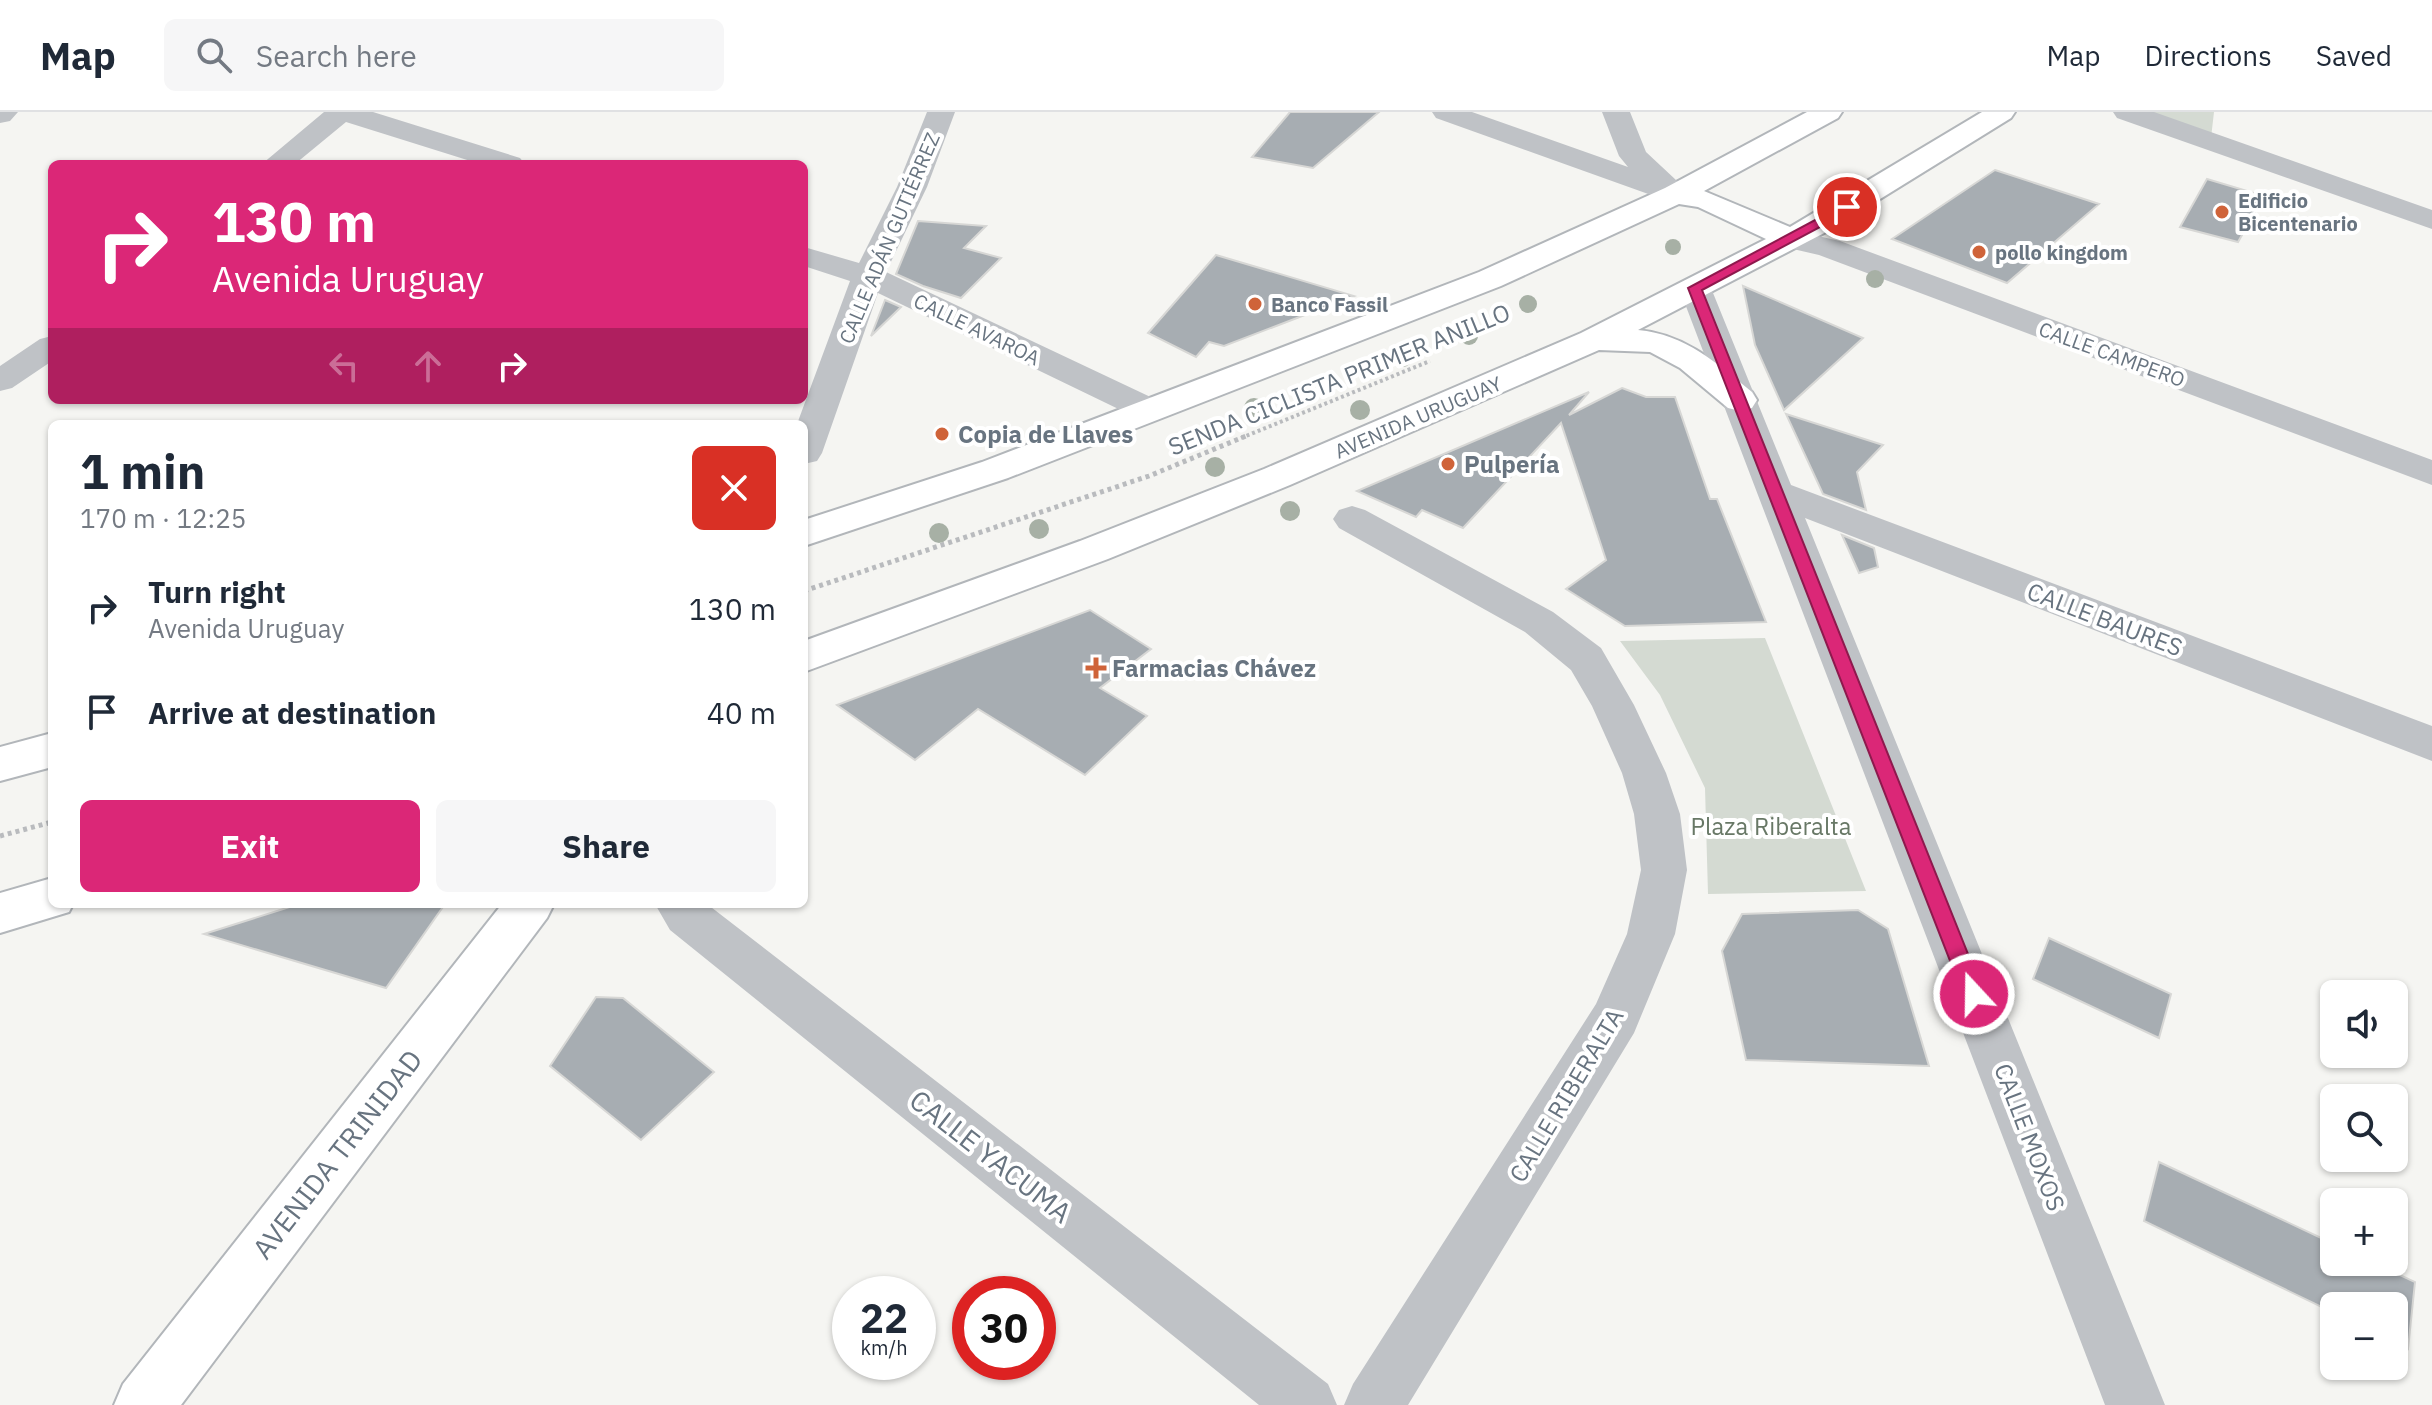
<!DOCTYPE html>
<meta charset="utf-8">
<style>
:root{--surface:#fff;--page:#f6f6f7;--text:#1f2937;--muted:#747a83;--line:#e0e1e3;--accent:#db2777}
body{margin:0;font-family:"IBM Plex Sans",sans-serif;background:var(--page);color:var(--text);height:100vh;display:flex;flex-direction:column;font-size:30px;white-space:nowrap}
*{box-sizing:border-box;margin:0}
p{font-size:26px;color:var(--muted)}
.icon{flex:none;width:44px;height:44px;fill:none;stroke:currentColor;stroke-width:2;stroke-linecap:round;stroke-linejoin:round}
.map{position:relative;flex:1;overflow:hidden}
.side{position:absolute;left:48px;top:308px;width:760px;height:488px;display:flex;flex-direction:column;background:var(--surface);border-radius:12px;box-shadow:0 2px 6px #0004}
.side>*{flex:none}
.hud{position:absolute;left:48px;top:48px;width:760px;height:244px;border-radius:12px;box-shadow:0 2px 6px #0004;background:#db2777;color:#fff;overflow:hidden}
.tools{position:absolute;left:2320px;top:868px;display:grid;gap:16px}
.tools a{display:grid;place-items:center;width:88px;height:88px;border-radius:12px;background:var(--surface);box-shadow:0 2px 6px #0004;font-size:40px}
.speed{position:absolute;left:832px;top:1164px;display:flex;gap:16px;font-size:40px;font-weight:700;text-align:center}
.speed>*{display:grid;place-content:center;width:104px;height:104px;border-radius:50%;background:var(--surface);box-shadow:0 2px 6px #0004;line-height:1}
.speed small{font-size:20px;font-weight:400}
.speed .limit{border:12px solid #d22;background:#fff;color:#111}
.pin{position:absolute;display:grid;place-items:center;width:68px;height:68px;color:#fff;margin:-34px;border:4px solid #fff;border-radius:50%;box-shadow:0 2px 8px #0007}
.me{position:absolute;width:88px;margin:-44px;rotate:339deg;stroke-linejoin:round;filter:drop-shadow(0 0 6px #0008)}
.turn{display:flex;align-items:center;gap:28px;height:168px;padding:0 32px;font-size:36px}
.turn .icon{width:104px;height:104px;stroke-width:2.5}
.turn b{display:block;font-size:56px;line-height:68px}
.lanes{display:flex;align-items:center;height:76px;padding:0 32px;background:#0003;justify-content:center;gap:40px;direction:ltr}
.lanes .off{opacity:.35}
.round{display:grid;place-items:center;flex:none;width:84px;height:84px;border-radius:12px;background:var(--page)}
.summary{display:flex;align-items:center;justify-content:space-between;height:136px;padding:0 32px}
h1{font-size:48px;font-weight:700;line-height:60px}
.button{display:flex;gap:16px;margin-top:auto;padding:16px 32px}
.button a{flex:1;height:92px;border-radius:12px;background:var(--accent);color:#fff;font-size:32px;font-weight:700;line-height:92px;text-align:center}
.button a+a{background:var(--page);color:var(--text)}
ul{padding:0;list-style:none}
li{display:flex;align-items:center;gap:24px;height:104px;padding:0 32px}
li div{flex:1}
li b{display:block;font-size:30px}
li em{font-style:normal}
header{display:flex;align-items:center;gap:48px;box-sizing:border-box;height:112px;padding:0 40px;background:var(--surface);border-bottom:2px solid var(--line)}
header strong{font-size:38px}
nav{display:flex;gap:44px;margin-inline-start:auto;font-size:28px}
.search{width:560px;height:72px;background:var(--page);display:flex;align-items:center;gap:20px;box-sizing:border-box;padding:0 28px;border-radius:12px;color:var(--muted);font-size:30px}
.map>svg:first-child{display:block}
.green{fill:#d4dad2}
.building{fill:#a7adb2;stroke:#d7d7d5;stroke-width:2}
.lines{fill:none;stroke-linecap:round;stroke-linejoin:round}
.secondary-casing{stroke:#b2b6ba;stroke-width:4}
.path-far1{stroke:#b9bbbe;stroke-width:4;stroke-dasharray:3 3;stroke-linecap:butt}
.path{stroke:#b9bbbe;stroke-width:5;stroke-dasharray:4 4;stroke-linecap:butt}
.street{fill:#bfc2c6;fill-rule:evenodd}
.secondary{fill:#fff;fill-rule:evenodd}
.tree{fill:#a7b0a5}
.route{fill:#db2777;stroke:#8e194d;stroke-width:2}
.poi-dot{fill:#cf6339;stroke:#fff;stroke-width:3}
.labels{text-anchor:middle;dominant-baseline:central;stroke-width:8;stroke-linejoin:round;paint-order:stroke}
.far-poi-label{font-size:20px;font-weight:bold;fill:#687480;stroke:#fff;text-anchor:start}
.far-street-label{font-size:20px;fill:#687480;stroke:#fff}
.street-label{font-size:24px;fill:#687480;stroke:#fff}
.poi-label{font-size:24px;font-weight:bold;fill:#687480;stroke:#fff;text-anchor:start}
.park-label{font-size:24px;fill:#687866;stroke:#fff}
.near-street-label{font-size:28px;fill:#687480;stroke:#fff}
</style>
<header>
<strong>Map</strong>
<div class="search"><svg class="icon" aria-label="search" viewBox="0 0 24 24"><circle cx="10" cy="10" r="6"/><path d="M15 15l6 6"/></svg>Search here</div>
<nav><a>Map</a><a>Directions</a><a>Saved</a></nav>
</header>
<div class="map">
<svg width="2432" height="1293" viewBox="0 0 2432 1293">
<rect width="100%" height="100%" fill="#f5f5f2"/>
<!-- green -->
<path class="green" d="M2139,0H2214L2211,26Z
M1765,526L1866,779L1708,782L1705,676L1660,583L1620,529Z"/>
<!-- building -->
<path class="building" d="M1290,0H1379L1313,56L1252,45Z
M1995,58L2099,92L2007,171L1892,127Z
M2207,67L2264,84L2238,130L2180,115Z
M918,109L986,114L964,136L1001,146L961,186L923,174L896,162Z
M1216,143L1354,184L1224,234L1209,230L1196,245L1148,221Z
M1743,174L1863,226L1784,298L1755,233Z
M885,188L901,195L871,224Z
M1622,276L1646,285H1675L1710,387H1717L1766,510L1625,514L1566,477L1606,448L1561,311L1463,416L1422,398L1416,405L1357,379L1589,280L1569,303Z
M1786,302L1883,333L1857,360L1866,398L1823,382Z
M1842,423L1874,436L1878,455L1859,461Z
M1090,498L1151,537L1100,576L1147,604L1085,663L978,597L915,648L837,593Z
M299,792H445L386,876L204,822Z
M1858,798L1888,817L1929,954L1746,948L1722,839L1742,802Z
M2049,826L2171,882L2159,926L2033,867Z
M596,885L623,886L714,960L641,1028L550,954Z
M2159,1050L2334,1132V1150H2372L2415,1170L2408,1237L2394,1230V1194H2334V1201L2144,1109Z"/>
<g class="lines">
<!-- secondary casing -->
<g class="secondary-casing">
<path id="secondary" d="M1807,0H1842L1838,6L1704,79L1790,115L1982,0H2015L2011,6L1830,118L1638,218C1685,222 1718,252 1752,280L1757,288L1752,296L1740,299L1728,296L1680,256L1650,240L1599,238L1290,373L1108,447L804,560V529L1080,429L1264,357L1581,221L1766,127L1698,95L1679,92L1501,174L1008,366L804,434V408L982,350L1479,160L1665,76Z
M52,621V655L0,669V635Z
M52,766V792H73L69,800L0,821V781Z
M502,792H554L547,806L181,1293H114L123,1272Z"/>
</g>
<!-- path-far1 -->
<path class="path-far1" d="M1241,326L1430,249"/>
<!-- path -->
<path class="path" d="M804,479L1149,364L1246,324
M0,724L52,710"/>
<!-- street -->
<path class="street" d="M0,0H18L10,9L0,11Z
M324,0H373L520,46L525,52H480L346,10L295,52H262Z
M927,0H955L927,75L886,160L1159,289L1165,297L1159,305L1147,308L1135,305L878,181L822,341L817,349L804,352V312H797L850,169L804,154V135L859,151L897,75Z
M1432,0H1472L1628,55L1619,44L1602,0H1630L1646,40L1691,82L1687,88L1676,91L1665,88L1436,6Z
M2113,0H2154L2432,98V117L2117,6Z
M1791,118L1840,129L2432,348V373L1819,143L1780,134L1776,127L1780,120Z
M1695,166L1706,169L1711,176L1791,373L2432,614V649L1805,406L2165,1293H2105L1679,176L1684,169Z
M52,224V249L12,276L0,279V254L40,227Z
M1352,394L1365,398L1553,500L1601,536L1634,593L1666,661L1680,702L1687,758L1675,822L1634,921L1408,1293H1344L1353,1272L1596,892L1627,822L1641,758L1634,702L1622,661L1592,594L1571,558L1525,520L1339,416L1333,407L1339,398Z
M655,792H707L1328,1272L1337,1293H1259L670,818Z"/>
<!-- secondary -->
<use href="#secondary" class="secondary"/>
</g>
<!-- trees -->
<g class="tree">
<circle cx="1673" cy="135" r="8"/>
<circle cx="1875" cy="167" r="9"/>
<circle cx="1528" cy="192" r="9"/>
<circle cx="1469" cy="224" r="9"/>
<circle cx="1403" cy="246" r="9"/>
<circle cx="1254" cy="296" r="10"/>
<circle cx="1360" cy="298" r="10"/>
<circle cx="1215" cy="355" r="10"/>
<circle cx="1290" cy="399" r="10"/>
<circle cx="1039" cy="417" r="10"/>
<circle cx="939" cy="421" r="10"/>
</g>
<!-- route -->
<path class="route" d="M1847,91L1854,95L1852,98L1702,178L1984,882L1981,888L1974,891L1966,888L1963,882L1688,176Z"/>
<!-- markers -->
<g class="poi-dot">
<circle cx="2222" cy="100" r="8"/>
<circle cx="1979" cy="140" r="8"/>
<circle cx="1255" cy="192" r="8"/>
<circle cx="942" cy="322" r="8"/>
<circle cx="1448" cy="352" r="8"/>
<path d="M1092 544h8v8h8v8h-8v8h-8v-8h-8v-8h8z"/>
</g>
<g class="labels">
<!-- far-poi labels -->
<g class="far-poi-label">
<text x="2238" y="88">Edificio<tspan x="2238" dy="23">Bicentenario</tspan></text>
<text x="1995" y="140">pollo kingdom</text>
<text x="1271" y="192">Banco Fassil</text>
</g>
<!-- far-street labels -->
<g class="far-street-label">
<text transform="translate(889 126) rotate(-67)">CALLE ADÁN GUTIÉRREZ</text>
<text transform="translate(977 217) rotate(26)">CALLE AVAROA</text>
<text transform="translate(2112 242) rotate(20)">CALLE CAMPERO</text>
<text transform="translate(1418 305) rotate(-23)">AVENIDA URUGUAY</text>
</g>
<!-- street labels -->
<g class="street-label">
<text transform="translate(1339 267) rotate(-22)">SENDA CICLISTA PRIMER ANILLO</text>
<text transform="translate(2105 507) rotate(21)">CALLE BAURES</text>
<text transform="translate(1566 983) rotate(-59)">CALLE RIBERALTA</text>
<text transform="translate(2030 1025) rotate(69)">CALLE MOXOS</text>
</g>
<!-- poi labels -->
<g class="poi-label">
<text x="958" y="322">Copia de Llaves</text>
<text x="1464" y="352">Pulpería</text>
<text x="1112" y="556">Farmacias Chávez</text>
</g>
<!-- park labels -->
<g class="park-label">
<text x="1771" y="714">Plaza Riberalta</text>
</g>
<!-- near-street labels -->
<g class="near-street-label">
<text transform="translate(337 1042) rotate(-52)">AVENIDA TRINIDAD</text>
<text transform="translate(991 1044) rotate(38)">CALLE YACUMA</text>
</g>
</g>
</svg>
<div class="tools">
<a><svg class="icon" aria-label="sound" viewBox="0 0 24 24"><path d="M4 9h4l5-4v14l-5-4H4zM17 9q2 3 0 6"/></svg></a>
<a><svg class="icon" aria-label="search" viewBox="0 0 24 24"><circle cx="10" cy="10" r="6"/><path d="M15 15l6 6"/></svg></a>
<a>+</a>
<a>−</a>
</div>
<div class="speed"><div>22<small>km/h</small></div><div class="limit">30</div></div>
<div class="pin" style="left:1847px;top:95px;background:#d93025"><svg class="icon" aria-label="arrive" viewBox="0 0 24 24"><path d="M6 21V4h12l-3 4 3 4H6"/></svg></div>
<svg class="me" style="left:1974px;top:882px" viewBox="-20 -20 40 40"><circle r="17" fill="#db2777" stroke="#fff" stroke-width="3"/><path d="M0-11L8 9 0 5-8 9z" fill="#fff"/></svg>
<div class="hud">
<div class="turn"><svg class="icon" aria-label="right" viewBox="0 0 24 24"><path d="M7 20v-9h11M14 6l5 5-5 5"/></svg><div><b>130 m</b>Avenida Uruguay</div></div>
<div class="lanes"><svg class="icon off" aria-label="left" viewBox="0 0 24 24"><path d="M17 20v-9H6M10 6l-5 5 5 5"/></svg><svg class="icon off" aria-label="ahead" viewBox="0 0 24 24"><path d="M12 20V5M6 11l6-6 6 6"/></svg><svg class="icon" aria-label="right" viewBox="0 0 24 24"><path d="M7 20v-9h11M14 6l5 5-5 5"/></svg></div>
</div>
<section class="side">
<div class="summary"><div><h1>1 min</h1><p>170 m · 12:25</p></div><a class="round" style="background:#d93025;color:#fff"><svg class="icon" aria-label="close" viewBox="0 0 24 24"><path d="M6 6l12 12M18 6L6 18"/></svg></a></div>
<ul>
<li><svg class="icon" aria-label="right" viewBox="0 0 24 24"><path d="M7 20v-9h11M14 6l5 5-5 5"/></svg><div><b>Turn right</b><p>Avenida Uruguay</p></div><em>130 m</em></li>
<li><svg class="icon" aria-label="arrive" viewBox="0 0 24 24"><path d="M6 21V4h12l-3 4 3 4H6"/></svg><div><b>Arrive at destination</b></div><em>40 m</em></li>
</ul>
<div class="button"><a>Exit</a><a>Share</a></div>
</section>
</div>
